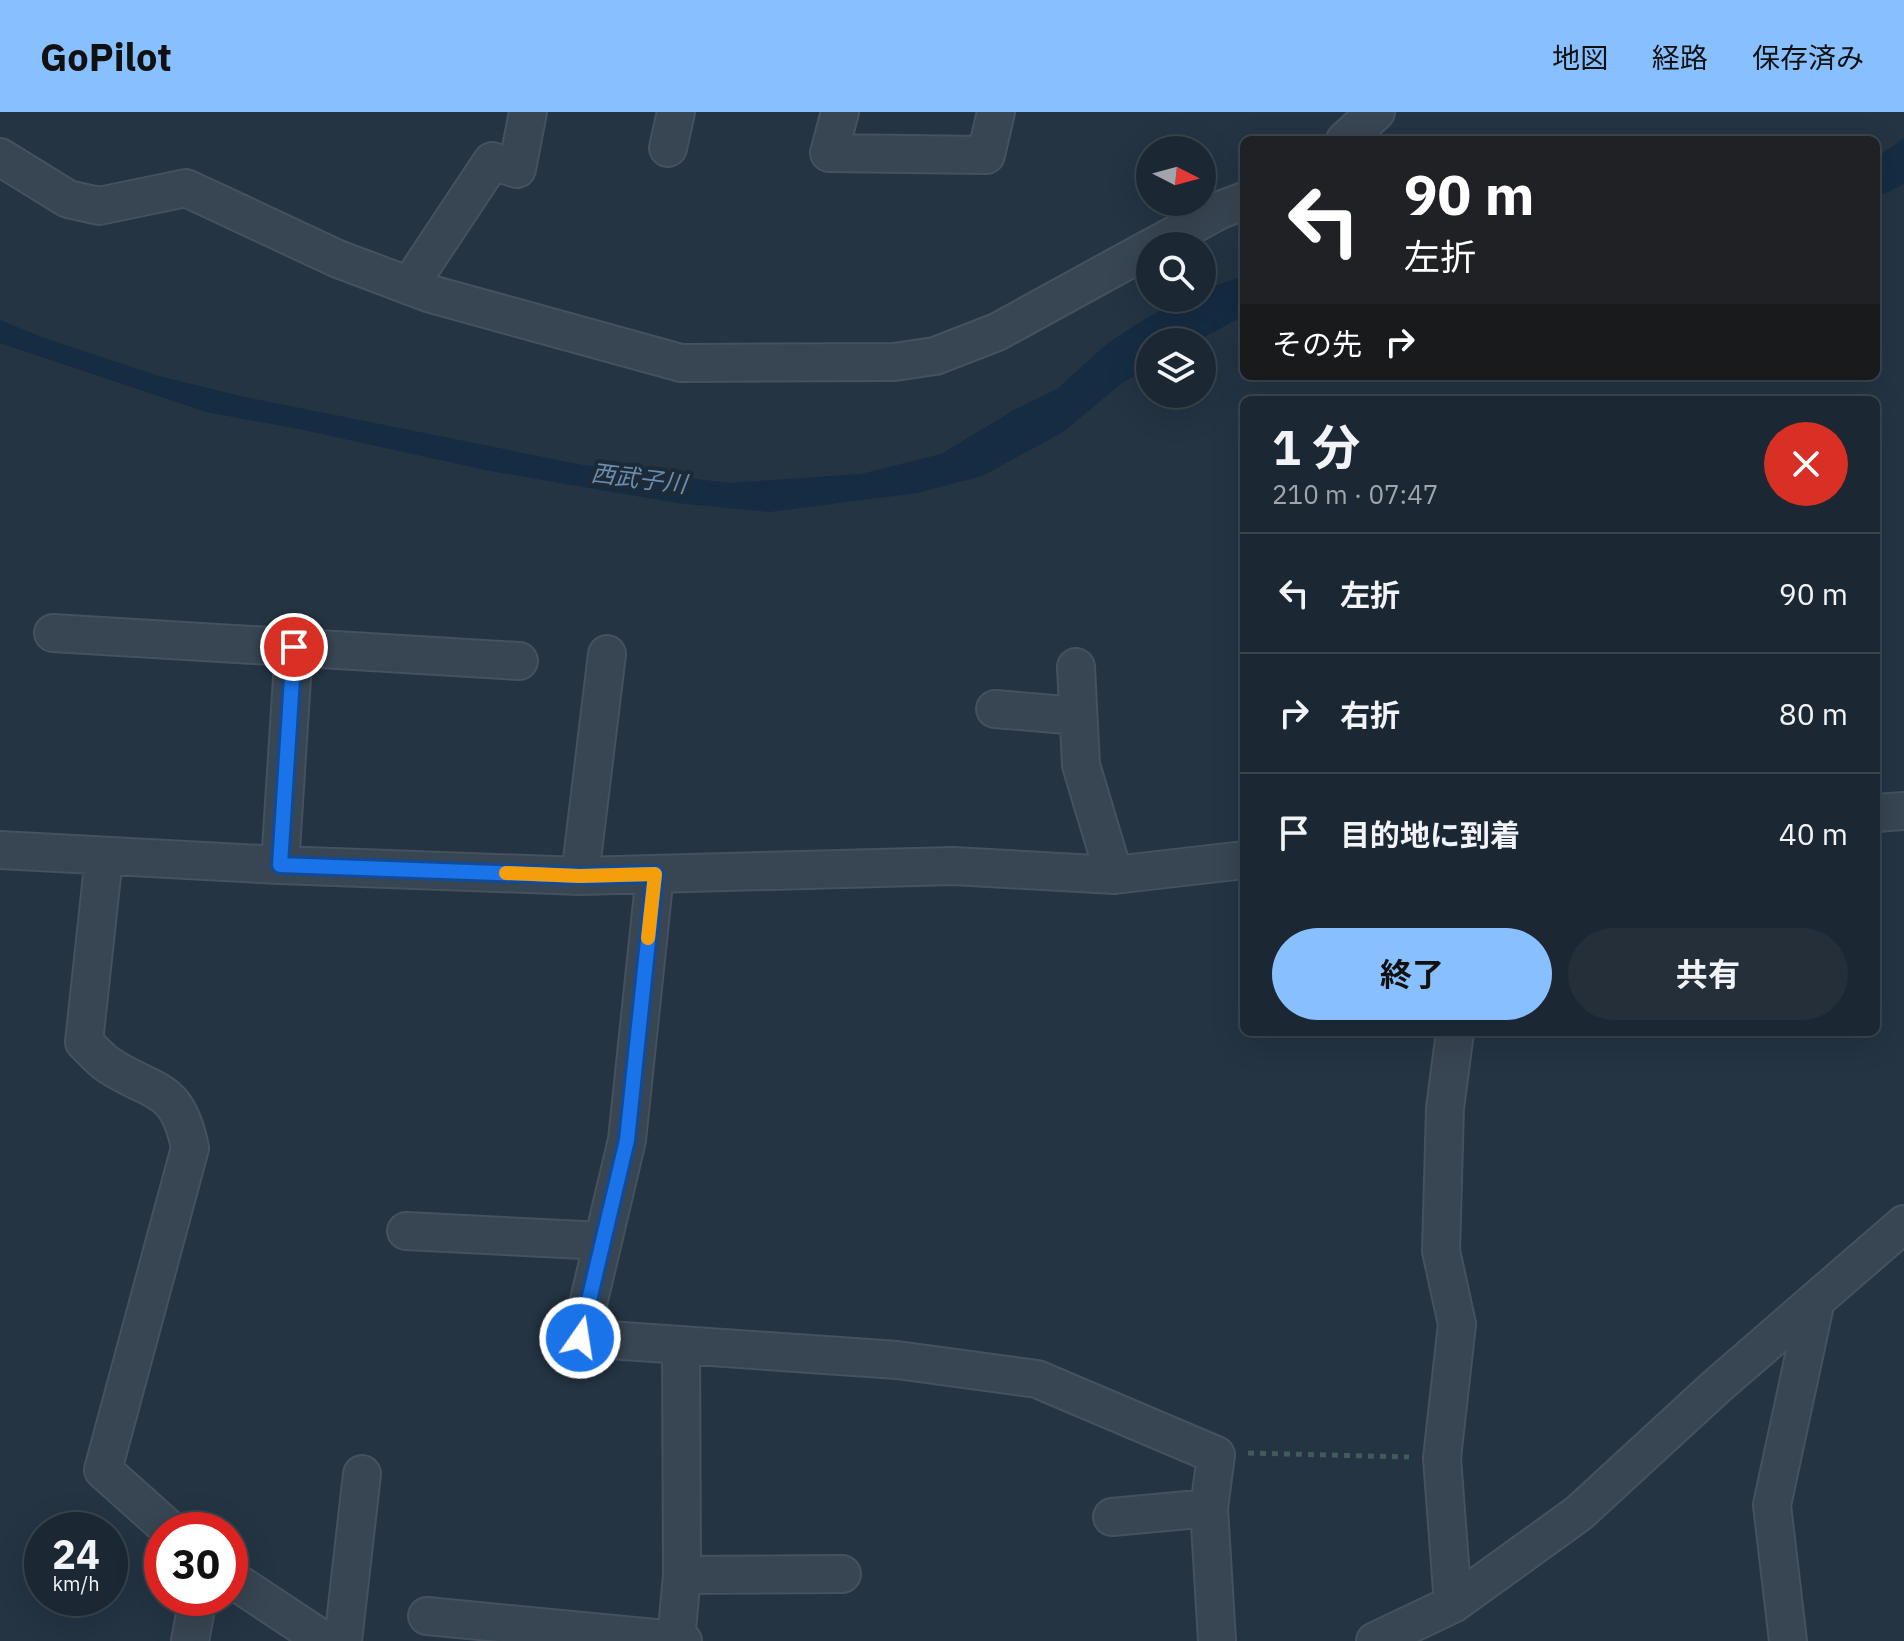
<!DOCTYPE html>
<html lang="ja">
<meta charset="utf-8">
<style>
:root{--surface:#1b2732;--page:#242f3a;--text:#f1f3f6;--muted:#a0a5ac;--line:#39444d;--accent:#88c0ff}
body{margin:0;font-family:"IBM Plex Sans","Noto Sans JP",sans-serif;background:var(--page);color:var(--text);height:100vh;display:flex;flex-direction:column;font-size:30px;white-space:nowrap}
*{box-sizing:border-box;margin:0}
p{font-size:26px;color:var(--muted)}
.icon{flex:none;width:44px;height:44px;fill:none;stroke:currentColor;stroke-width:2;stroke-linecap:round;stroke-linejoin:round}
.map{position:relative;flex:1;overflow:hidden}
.sheet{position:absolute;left:1240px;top:284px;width:640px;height:640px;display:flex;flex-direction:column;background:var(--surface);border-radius:12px;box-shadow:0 8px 32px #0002,0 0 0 2px var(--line)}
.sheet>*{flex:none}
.hud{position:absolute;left:1240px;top:24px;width:640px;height:244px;border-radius:12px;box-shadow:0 8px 32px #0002,0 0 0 2px var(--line);background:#202124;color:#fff;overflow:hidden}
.needle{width:52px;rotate:96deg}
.fabs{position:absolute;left:1136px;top:24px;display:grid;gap:16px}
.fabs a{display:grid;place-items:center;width:80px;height:80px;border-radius:50%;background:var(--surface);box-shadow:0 8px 32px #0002,0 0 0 2px var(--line);font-size:40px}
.speed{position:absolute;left:24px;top:1400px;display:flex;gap:16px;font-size:40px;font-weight:700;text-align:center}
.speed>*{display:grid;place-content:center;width:104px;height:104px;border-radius:50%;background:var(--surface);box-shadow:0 8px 32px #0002,0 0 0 2px var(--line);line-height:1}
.speed small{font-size:20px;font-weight:400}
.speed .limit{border:12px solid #d22;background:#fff;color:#111}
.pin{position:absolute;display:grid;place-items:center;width:68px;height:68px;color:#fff;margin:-34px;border:4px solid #fff;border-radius:50%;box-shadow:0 2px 8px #0007}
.me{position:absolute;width:88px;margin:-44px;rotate:13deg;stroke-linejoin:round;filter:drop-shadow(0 0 6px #0008)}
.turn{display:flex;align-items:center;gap:28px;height:168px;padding:0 32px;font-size:36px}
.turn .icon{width:104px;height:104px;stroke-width:2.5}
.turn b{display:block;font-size:56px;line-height:68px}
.then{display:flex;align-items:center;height:76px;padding:0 32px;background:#0003;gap:16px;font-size:30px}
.round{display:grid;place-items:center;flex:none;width:84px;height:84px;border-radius:42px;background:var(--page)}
.head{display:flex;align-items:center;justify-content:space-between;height:136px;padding:0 32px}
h1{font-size:48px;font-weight:700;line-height:60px}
.button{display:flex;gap:16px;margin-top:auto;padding:16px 32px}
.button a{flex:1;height:92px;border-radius:48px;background:var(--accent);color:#111;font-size:32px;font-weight:700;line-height:92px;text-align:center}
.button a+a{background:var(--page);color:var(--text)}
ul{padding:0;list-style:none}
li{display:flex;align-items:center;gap:24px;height:120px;padding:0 32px;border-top:2px solid var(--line)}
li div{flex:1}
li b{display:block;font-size:30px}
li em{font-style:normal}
header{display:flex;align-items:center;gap:48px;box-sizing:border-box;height:112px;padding:0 40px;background:var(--accent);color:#111}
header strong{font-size:38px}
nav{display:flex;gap:44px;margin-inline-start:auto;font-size:28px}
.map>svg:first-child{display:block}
.water{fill:#152c42}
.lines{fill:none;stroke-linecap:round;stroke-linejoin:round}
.minor-casing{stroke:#45515f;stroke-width:40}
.path{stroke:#3f5c5b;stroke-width:5;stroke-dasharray:6 6;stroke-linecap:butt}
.minor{stroke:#384552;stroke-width:36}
.route-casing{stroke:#114b97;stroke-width:20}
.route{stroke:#1a73e8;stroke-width:14}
.slow{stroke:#f59e0b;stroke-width:14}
.labels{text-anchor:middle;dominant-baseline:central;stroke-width:8;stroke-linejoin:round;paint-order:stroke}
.water-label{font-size:24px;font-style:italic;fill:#6b8eae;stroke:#1d2a38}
</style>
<header>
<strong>GoPilot</strong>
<nav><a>地図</a><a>経路</a><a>保存済み</a></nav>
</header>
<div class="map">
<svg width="1904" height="1529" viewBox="0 0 1904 1529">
<rect width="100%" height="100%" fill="#243443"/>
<!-- water -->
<path class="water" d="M1904,26V72L1876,86V46Z
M1244,164V204L1194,230H1150V255L1122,271L1063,320L982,364L917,381L769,400L677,391L490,359L304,318L206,300L0,231V208L44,226L159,264L240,284L583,353L729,371L861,362L941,342L1014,298L1057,277L1109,230L1144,208L1182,186H1202V178Z"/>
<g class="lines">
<!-- minor casing -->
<g class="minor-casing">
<path id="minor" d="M840,0L829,41L986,43L996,0
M1345,28L1376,0
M668,36L676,0
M0,45L68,87L99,94L186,76L338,147L431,182L681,251L894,250L935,244L997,220L1150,136
M1154,134L1220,98L1244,89
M409,174L492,49L517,57L528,0
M53,521L519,549
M1076,555L1081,653L1114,763
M995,597L1078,604
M1876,701L1904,699
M0,738L280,753L580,764L953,754L1114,763L1244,748
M104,745L84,930C91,937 99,946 107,952C153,983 177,971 190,1036L103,1358L170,1418
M280,753L294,535
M655,762L627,1028L580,1226L897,1248L1037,1267L1216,1343L1209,1396L1217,1529
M580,764L607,542
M406,1119L603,1129
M681,1233L682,1463L676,1528L683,1529
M1112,1405L1209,1396
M682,1463L842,1462
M230,1466L325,1529
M1453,1492L1442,1346L1457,1212L1441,1139L1445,996L1455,920
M427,1504L676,1528
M190,1529L198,1486
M343,1529L362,1362
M1375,1529L1453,1492L1579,1401L1717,1274L1904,1112
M1788,1529L1772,1393L1816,1188"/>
</g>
<!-- path -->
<path class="path" d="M1248,1341L1409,1345"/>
<!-- minor -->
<use href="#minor" class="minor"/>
</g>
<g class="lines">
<!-- route casing -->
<g class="route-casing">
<path id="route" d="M294,535L280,753L580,764L655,762L627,1028L580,1226"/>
</g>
<!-- route -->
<use href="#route" class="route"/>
<!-- slow -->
<path class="slow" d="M506,761L580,764L655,762L648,826"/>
</g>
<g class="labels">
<!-- water labels -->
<g class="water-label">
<text transform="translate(639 366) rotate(7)">西武子川</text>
</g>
</g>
</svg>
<div class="fabs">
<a><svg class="needle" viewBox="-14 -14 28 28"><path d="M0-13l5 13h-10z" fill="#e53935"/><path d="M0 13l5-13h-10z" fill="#a0a5ac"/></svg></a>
<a><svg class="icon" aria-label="search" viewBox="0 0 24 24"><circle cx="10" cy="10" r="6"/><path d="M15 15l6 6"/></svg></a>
<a><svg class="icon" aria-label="layers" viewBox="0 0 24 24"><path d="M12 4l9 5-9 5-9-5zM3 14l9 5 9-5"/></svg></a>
</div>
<div class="speed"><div>24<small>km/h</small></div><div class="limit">30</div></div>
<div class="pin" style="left:294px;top:535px;background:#d93025"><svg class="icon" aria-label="arrive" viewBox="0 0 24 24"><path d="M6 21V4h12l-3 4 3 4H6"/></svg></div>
<svg class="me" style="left:580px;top:1226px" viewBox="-20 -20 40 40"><circle r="17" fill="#1a73e8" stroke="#fff" stroke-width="3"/><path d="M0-11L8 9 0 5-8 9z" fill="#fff"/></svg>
<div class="hud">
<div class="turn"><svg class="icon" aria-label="left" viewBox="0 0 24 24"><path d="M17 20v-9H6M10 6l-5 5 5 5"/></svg><div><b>90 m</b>左折</div></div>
<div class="then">その先<svg class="icon" aria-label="right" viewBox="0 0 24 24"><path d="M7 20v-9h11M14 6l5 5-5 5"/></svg></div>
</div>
<section class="sheet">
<div class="head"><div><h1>1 分</h1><p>210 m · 07:47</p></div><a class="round" style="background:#d93025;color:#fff"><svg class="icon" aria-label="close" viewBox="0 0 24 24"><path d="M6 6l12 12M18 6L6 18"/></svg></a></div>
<ul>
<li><svg class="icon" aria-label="left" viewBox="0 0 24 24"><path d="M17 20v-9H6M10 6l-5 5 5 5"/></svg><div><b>左折</b></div><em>90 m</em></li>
<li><svg class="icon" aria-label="right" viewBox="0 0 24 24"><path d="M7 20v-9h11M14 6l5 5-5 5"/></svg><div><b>右折</b></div><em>80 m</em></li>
<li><svg class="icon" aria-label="arrive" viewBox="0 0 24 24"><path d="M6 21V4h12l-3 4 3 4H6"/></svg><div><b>目的地に到着</b></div><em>40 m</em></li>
</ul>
<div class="button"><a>終了</a><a>共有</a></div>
</section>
</div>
